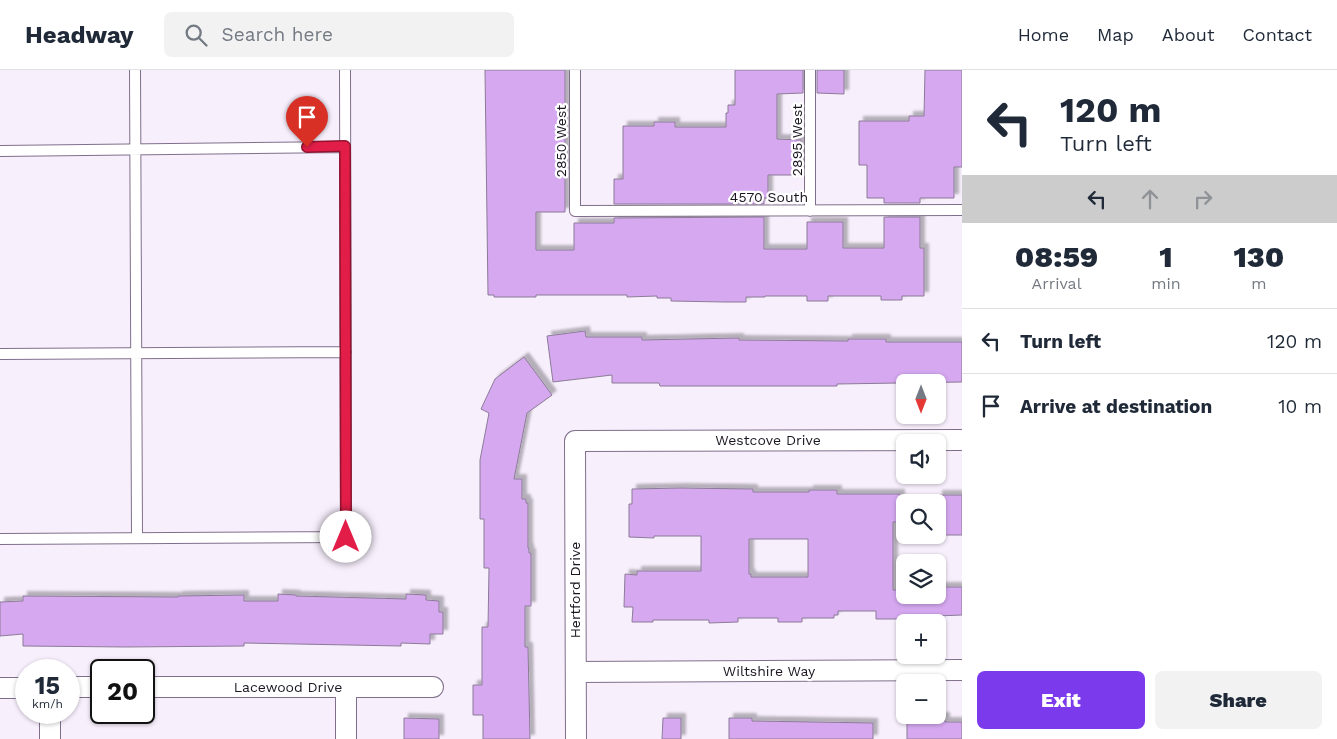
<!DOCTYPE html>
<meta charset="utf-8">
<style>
:root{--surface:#fff;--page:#f2f2f3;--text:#1f2937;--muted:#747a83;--line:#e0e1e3;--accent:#7c3aed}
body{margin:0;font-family:"Work Sans",sans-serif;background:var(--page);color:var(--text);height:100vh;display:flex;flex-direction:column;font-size:19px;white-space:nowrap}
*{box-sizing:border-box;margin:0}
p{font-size:16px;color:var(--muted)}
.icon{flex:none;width:28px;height:28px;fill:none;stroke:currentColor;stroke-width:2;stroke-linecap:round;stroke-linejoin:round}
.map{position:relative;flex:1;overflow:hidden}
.side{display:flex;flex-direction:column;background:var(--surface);width:375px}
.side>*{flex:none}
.guide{background:#fff;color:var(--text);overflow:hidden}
.needle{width:32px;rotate:180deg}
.tools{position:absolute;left:896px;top:304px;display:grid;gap:10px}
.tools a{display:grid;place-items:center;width:50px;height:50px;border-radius:8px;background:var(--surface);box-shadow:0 1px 4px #0004;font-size:25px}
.speed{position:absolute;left:15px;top:589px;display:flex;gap:10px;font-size:25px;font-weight:700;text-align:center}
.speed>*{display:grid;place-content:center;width:65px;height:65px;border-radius:50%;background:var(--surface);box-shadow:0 1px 4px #0004;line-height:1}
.speed small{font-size:12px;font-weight:400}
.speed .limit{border:2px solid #111;border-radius:8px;background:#fff;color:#111}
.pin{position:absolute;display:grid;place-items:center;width:42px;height:42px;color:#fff;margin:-51px -21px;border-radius:50% 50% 50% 0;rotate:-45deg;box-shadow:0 0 5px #0007}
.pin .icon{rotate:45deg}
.me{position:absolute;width:55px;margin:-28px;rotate:0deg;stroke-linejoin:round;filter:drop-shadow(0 0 4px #0008)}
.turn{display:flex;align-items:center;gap:18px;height:105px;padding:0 15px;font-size:22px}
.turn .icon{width:65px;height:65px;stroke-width:2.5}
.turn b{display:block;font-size:35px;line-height:42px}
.lanes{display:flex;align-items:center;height:48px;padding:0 15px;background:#0003;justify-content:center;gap:25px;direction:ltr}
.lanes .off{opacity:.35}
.eta{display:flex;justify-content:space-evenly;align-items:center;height:85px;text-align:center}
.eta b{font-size:30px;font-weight:800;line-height:35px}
.action{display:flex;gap:10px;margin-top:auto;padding:10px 15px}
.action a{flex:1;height:58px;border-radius:8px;background:var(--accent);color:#fff;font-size:20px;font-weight:800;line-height:58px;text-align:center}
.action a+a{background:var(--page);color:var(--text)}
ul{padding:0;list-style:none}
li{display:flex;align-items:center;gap:15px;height:65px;padding:0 15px;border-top:1px solid var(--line)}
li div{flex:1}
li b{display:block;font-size:19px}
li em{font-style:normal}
header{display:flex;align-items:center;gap:30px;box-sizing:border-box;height:70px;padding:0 25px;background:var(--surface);border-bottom:1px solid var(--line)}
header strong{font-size:24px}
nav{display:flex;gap:28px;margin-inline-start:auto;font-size:18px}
.search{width:350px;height:45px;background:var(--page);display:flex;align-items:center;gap:12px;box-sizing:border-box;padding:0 18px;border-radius:8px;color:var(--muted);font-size:19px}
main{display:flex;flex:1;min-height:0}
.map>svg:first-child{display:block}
.building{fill:#d5a8f0;stroke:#8c7b97;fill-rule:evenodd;filter:url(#shadow)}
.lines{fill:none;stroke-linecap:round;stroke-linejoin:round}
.service-casing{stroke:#806f8b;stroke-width:12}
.minor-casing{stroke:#806f8b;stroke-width:22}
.service{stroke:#fff;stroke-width:10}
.minor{stroke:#fff;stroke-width:20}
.route-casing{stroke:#92132f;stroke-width:12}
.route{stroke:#e11d48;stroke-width:9}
.labels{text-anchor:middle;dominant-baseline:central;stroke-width:4.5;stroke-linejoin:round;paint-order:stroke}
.street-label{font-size:14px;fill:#1b1520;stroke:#fff}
</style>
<header>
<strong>Headway</strong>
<div class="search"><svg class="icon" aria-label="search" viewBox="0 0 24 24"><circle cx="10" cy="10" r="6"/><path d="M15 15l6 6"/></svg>Search here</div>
<nav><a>Home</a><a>Map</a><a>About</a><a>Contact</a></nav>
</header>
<main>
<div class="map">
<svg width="962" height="669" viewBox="0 0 962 669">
<defs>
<filter id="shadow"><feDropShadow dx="4.5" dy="-4.5" stdDeviation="1" flood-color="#0004"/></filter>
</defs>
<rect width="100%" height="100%" fill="#f7effc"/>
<!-- building -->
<path class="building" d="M485,0H565V142H536V180H574V153H614V148L764,147V179H807V152H843V178H884V147H920V178H924V226H902V230H881V226H828V231H807V226H765V227H746V232H724L671,231V228H657V226L627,227V225H536V227H494V225H488Z
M735,0H803V23L777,24V69L801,70V105H768V128H764V134H614V109H623V56H654V52H675V57H726V43H728V35H735Z
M817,0H844V24L817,23Z
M925,0H962V97H954V128H920V133H884V128H867V95H859V51H909V46H924Z
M585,261L586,267H642V270L739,268V270L848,271V269H886V272H962V312L837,314V316H660L659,313H612V305L553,312L547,266Z
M524,287L552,325L527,343L514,409H522V429H526V433H528V478H529V483H531V536H525V577H528L530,669H483V645H473V615H482V557H488L489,498H484V449H480V390L489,343L481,339L495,309Z
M680,418L753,419V422H809V420H837V424H900V452H893V520H900V525H938V517H962V545L937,546V550H933V552H908V549H876V541H838V545H834V548H802V552H778V548H738V552L709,553V550H653V552H632L633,537H624L625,504L637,505V501H701V466H654V468L629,467V434H632V419ZM749,469H808V507H751V504H749Z
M938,425H962V465H938Z
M278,524L296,525V526L406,529V524L426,525V530L439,531V542H443V564H430V574L401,573V576L244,573V576L126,577L23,576V564L0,566V532L23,531V526L178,527V526L244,525V531H278Z
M907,647H945V652H962V669H907Z
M404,648L439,649V669H404Z
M663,648H681V669H662Z
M729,648H752V651L873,653V669H729Z"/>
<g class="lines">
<!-- service casing -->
<g class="service-casing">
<path id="service" d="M135,0L137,468
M575,0V141L962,140
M0,81L345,77
M810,141V0
M0,284L346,282
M0,469L346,467L345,0"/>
</g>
<!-- minor casing -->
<g class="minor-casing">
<path id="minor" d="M576,602L962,600
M69,617H101
M144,617H433
M346,617V669
M0,618H26
M50,642V669
M576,669L575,371L962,370"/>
</g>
<!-- service -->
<use href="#service" class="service"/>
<!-- minor -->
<use href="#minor" class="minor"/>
</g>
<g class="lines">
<!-- route casing -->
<g class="route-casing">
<path id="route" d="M307,77L345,76L346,467"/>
</g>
<!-- route -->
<use href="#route" class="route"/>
</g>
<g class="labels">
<!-- street labels -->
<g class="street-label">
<text transform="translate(797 70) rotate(-90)">2895 West</text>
<text transform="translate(561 71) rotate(-90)">2850 West</text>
<text x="769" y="127">4570 South</text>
<text x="768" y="370">Westcove Drive</text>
<text transform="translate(575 520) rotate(-90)">Hertford Drive</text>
<text x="769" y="601">Wiltshire Way</text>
<text x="288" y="617">Lacewood Drive</text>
</g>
</g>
</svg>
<div class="tools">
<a><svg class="needle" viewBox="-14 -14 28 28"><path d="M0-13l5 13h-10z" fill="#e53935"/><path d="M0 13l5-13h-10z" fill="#747a83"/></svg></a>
<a><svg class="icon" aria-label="sound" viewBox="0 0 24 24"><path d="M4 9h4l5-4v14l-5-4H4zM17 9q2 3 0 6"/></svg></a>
<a><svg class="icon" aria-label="search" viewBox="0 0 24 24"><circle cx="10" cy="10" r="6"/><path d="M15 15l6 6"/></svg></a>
<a><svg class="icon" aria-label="layers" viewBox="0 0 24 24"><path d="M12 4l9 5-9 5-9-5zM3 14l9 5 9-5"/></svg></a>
<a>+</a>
<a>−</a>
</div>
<div class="speed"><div>15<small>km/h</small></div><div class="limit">20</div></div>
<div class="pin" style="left:307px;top:77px;background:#d93025"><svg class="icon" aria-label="arrive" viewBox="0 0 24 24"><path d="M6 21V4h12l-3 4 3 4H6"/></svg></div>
<svg class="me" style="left:346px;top:467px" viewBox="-20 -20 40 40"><circle r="19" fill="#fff"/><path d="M0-13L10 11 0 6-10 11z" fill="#e11d48"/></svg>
</div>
<section class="side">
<div class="guide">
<div class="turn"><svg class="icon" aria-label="left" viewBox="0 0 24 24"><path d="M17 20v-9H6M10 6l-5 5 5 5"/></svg><div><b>120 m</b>Turn left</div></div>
<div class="lanes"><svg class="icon" aria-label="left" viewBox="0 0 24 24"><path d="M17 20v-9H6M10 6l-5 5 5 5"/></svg><svg class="icon off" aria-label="ahead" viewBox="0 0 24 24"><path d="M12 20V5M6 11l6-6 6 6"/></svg><svg class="icon off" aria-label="right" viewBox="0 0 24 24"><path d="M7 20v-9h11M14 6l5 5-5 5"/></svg></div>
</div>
<div class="eta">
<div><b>08:59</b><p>Arrival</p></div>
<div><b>1</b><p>min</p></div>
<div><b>130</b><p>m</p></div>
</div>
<ul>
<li><svg class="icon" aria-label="left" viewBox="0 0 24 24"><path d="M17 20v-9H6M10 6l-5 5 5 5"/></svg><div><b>Turn left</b></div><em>120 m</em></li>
<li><svg class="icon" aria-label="arrive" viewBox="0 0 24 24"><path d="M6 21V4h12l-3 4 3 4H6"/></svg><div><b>Arrive at destination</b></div><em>10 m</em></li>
</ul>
<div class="action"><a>Exit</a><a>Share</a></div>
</section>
</main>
